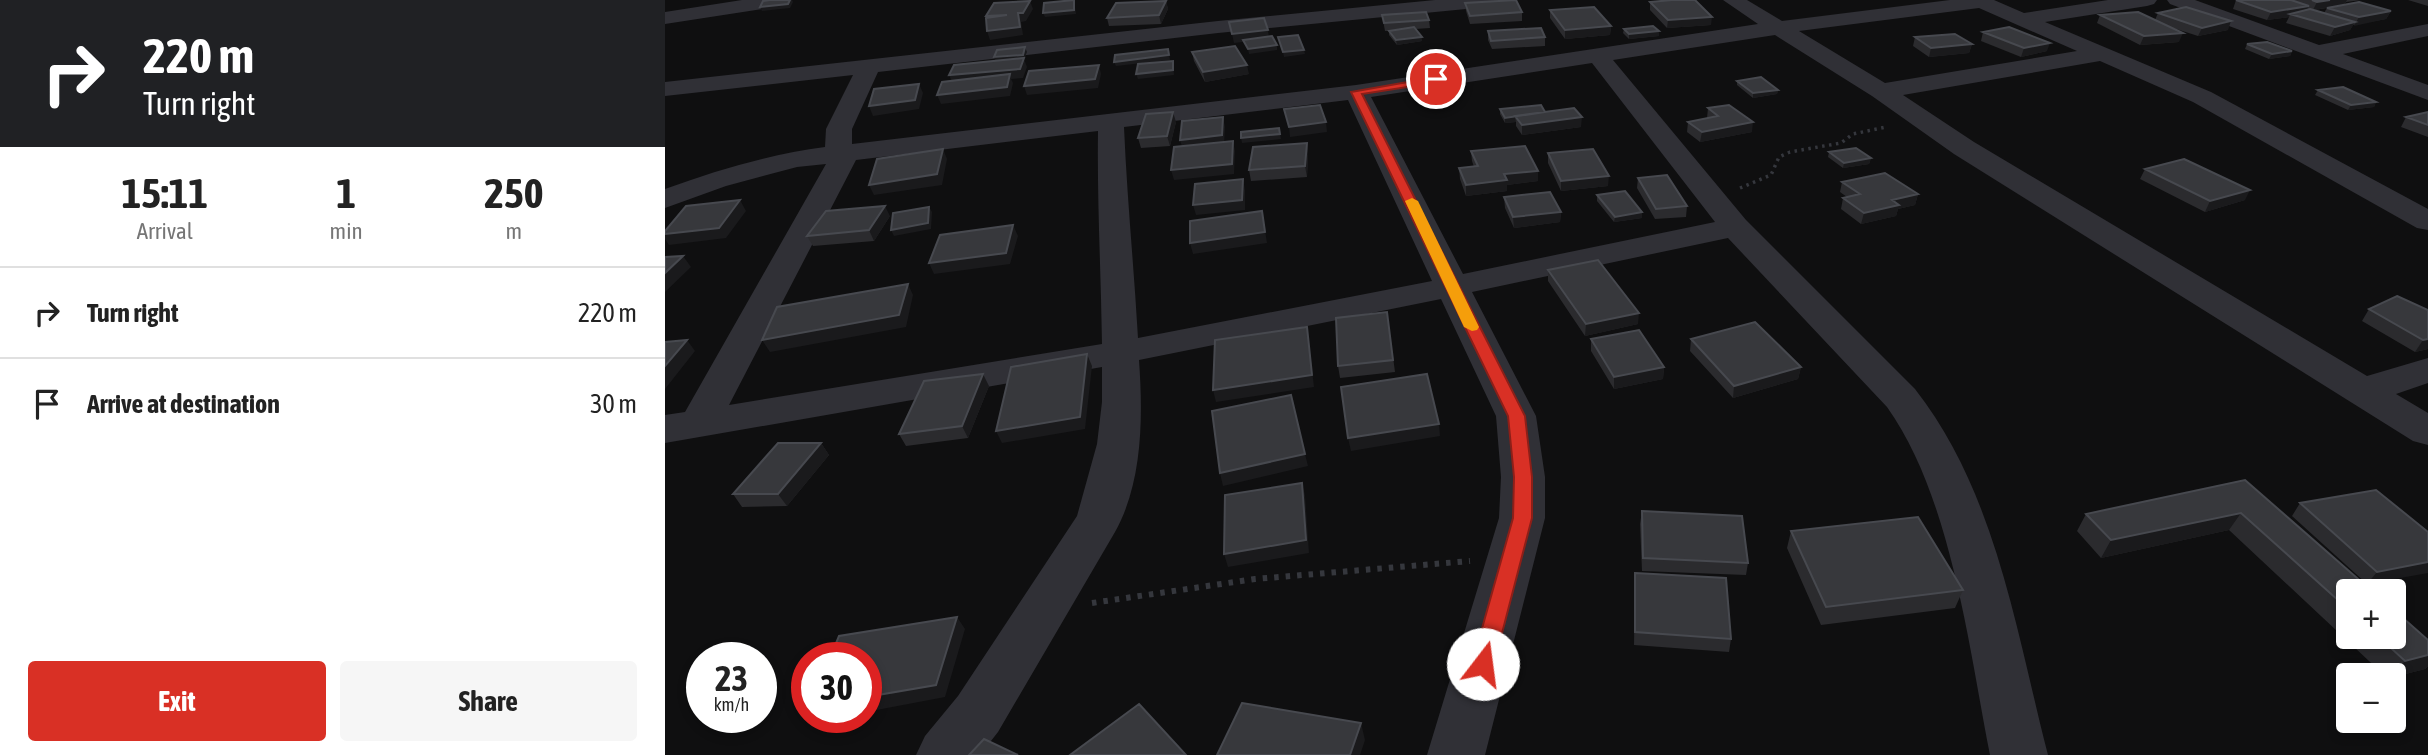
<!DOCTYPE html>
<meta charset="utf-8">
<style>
:root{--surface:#fff;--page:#f6f6f6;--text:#222;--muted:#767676;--line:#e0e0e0;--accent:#d93025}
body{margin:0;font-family:"Asap Condensed",sans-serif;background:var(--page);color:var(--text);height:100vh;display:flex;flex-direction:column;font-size:26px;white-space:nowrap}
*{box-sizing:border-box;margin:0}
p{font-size:23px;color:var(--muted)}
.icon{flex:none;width:38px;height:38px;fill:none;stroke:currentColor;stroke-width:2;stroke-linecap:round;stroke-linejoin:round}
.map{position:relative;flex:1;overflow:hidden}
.sheet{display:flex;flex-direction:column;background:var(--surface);width:665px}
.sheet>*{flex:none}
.guide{background:#202124;color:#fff;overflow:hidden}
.controls{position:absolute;left:1671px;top:579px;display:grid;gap:14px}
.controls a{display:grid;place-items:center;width:70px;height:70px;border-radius:7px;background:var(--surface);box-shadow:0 4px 10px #0003;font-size:35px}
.speed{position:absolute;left:21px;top:642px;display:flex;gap:14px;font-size:35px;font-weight:700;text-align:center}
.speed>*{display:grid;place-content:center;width:91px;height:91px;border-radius:50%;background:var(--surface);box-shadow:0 4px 10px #0003;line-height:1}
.speed small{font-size:18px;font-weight:400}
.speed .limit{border:10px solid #d22;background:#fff;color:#111}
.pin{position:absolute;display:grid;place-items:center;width:60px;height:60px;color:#fff;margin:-30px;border:4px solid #fff;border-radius:50%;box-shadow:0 2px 7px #0007}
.me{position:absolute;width:77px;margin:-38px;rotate:15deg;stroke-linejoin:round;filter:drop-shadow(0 0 5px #0008)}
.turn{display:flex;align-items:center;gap:24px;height:147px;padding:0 28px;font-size:32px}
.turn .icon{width:91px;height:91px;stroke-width:2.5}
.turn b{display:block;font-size:49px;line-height:60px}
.eta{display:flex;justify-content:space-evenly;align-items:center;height:119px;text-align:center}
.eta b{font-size:42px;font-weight:700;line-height:49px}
.cta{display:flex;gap:14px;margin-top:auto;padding:14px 28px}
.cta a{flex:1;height:80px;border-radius:7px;background:var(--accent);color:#fff;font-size:28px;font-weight:700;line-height:80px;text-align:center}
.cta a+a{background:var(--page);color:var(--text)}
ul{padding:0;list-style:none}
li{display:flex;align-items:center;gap:21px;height:91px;padding:0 28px;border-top:2px solid var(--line)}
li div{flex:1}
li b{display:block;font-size:26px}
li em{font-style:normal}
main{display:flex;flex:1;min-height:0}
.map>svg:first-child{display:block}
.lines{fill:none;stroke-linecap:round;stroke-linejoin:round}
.path-far1{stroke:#35373d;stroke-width:3.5;stroke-dasharray:2.5 4.5;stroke-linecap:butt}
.path{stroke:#35373d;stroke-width:6;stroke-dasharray:4.5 7;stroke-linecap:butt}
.minor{fill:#303036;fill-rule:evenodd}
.wall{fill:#2b2b2e;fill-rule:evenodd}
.shaded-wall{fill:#1a1a1c}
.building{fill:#37383c;stroke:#47494f;stroke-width:2}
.route{fill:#d93025;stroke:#8d1f18;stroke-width:2}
.slow{fill:#f59e0b}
</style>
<main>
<section class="sheet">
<div class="guide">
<div class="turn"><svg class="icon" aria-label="right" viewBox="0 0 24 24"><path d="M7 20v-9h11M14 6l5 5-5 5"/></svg><div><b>220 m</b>Turn right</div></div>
</div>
<div class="eta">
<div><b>15:11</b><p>Arrival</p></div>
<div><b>1</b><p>min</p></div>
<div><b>250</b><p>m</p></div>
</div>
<ul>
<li><svg class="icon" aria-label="right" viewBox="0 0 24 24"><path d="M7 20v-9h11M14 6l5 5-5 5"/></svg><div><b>Turn right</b></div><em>220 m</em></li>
<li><svg class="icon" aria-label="arrive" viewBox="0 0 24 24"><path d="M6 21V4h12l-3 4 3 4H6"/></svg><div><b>Arrive at destination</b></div><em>30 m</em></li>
</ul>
<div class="cta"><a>Exit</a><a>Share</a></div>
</section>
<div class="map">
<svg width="1763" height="755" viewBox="0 0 1763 755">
<rect width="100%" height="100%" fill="#0f0f10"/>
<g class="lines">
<!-- path-far1 -->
<path class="path-far1" d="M1075,188L1106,175L1114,157L1125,152L1176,143L1188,134L1221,127"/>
<!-- path -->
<path class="path" d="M427,603L590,579L805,561"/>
<!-- minor -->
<path class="minor" d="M77,0H126L123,4L116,6L0,24V12Z
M770,0H842L839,4L832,6L553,33L213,72L187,129V144L691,85L1093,24L1058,0H1082L1117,21L1285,0H1329L1359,13L1443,0H1492L1489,4L1482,6L1380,22L1546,92L1763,209V230L1752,228L1528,102L1435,61L1238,95L1309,142L1702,376L1763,358V383L1731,394L1763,413V445L1748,441L1289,154L1207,96L1110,35L948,60L1081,220L1250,389C1331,492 1351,631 1383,755H1325C1304,648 1286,496 1222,407L1063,238L807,292L871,416L880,477V518L820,755H762L834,518L836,477L831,416L776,299L474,360C478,416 478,482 450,532L333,732L315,755H251L260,736L293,696L412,516L432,444L437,402V367L0,443V415L20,412L161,164L132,167L61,186L0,208V189C52,170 106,154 160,147L161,129L188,75L0,96V82L553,21ZM1314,8L1412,51L1220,83L1134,31ZM927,63L1050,222L798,274L706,97ZM683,100L767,281L473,338C469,268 462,198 459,127ZM433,131C432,202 436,273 437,344L64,405L191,160Z
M1502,0H1530L1654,45L1763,24V36L1678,54L1763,85V100L1505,4Z"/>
</g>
<!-- wall -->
<path class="wall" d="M1571,0H1696L1681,2L1679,4L1726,11L1721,19L1688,25L1685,30L1665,36L1621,23L1624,17L1602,20L1568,9ZM1662,8L1659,13L1649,10Z
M1743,0H1763V6Z
M501,1L503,9L496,24L444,26L442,18Z
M985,2L1046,25L1002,28L985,10Z
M800,3L857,12V21L805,24L801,11Z
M885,10L946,26L945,35L900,39L885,18Z
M1493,13L1563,30L1533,36L1502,26L1514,42L1475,45L1432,23L1435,15L1490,20Z
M717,15L764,20L765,28L750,29L757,41L732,45L724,35V31H720Z
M959,29L994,31V36L964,39L958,33Z
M823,31L880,37V46L827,49L823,40Z
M1318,32L1382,51L1356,57L1316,41Z
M1250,37L1307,44L1304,53L1264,57L1248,46Z
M1582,44L1627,51L1625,56L1604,59L1580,49Z
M527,52L584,74L540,82L529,61Z
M1072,81L1113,90L1112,94L1088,98L1072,85Z
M1653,90L1711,102L1709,107L1683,110L1650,95Z
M1043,108L1087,132L1035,142L1022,132L1023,122L1042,118Z
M835,109L880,112L916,127L857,135L851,126V122L840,123L835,114Z
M1763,112V137L1736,127L1741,117Z
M511,122L505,146L476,148L473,138Z
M642,143L643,153L642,177L586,181L584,170Z
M806,151L873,181L842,185V191L801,196L795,179L794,168L809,167L807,161Z
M1164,152L1206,158L1204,164L1178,168L1163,157Z
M883,153L943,186L896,191L883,163Z
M1480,169L1580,200L1540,212L1475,179Z
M973,178L1022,206L1021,217L990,219L972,188Z
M1177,182L1253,194L1250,205L1233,209L1231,216L1196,224L1176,209L1178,198L1182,197L1175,192Z
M932,195L977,212V218L949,222L932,201Z
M839,197L896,212L895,222L849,228L840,208Z
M225,216L209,241L148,246L142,236Z
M883,270L973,324L920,336L883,281Z
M1704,309L1763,310V349L1750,352L1697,321Z
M722,312L730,372L675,378L673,366Z
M926,339L999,367L998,379L949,389L926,351Z
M1026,339L1136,367L1133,379L1068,398L1025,351Z
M324,386L303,438L241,446L234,434Z
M156,443L164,455L122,506L77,507L68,494Z
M1580,480L1684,592V637H1729L1763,640V666L1760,669L1729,677V676H1720L1564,530L1436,558L1412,531L1421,514Z
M1635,503L1763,532L1702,584L1627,516Z
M977,511L1083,563L1081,575L977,571L975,524Z
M1126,531L1298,590L1290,608L1156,625L1122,548Z
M970,573L1066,639L1064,652L969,645Z"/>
<!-- shaded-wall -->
<path class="shaded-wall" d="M125,0H127L128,2L125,8L97,11L95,7Z
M409,0L411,14L380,17L378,13Z
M1665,0H1682L1679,5L1648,10L1652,2Z
M365,1L368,9L361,21L356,22L358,35L325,40L322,31L353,13Z
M501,1L503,9L496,24L494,15Z
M1644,6L1640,14H1625L1624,17L1602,20L1606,12Z
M1726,11L1721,19L1689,26L1694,17Z
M1047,17L1046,25L1002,28L1003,20Z
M1566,21L1563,30L1533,36L1537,28Z
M1690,22L1685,30L1665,36L1670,27Z
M946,26L945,35L900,39V30Z
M603,30L604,39L569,43L567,34Z
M994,31V36L964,39V34Z
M1518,33L1514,42L1475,45L1479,36Z
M757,37V41L732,45L731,40Z
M1385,43L1382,51L1356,57L1359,48Z
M1307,44L1304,53L1264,57L1266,48Z
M612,45V50L584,54L583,49Z
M360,47L362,52L359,59L362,67L358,78L346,79L348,83L345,96L276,104L272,95L288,84L284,75L331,62L329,57Z
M503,49L505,60L451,66L449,62Z
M639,50L640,54L619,57L618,52Z
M1627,51L1625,56L1604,59L1607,54Z
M508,61L509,75L473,79L471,74Z
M434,65L436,74L433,88L362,95L359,86Z
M582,65L584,74L540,82L538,72Z
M254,84L258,93L254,109L208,116L204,106Z
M1113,90L1112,94L1088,98V93Z
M1711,102L1709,107L1683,110L1686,105Z
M508,112L511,122L505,146L502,136Z
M558,117L560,127L559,145L518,150L515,140Z
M850,117L851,122L840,123V118Z
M917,117L916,127L857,135V125Z
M661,122L662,132L625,137L624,127Z
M1088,122L1087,132L1035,142L1037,132Z
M615,134L616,139L577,143L576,138Z
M568,141L570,151L569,174L509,180L506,170Z
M642,143L643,153L642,177L640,166Z
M278,149L282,159L277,185L209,195L204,185Z
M1206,158L1204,164L1178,168L1179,163Z
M873,171V181L842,185V191L801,196V185L839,174Z
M944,176L943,186L896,191V181Z
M578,179L580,190V210L531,215L528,205Z
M1585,190L1580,200L1540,212L1545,201Z
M1253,194L1250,205L1233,209L1231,216L1196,224L1199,213L1227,200Z
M75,200L81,211L61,238L4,245L0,239V234Z
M220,206L225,216L209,241L204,230Z
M264,207L267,212L266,229L229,236L226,230Z
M597,211L602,243L528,254L525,243Z
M896,212L895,222L849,228L848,217Z
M977,212V218L949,222L950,217Z
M348,225L353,236L345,264L269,274L264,263Z
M18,256L26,267L0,292V273Z
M243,284L248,295L241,327L105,352L97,340Z
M974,313L973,324L920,336L921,324Z
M642,327L649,387L551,402L548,390Z
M1763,339V349L1750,352L1758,340Z
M22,340L30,351L0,389V366Z
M422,354L427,366L420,429L337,443L331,431Z
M999,367L998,379L949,389V377Z
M1136,367L1133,379L1068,398L1069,386Z
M318,374L324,386L303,438L297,426Z
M774,424L775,436L686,451L683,438Z
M156,443L164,455L122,506L113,494Z
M640,454L643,466L558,486L555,473Z
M637,483L640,495L644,553L563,567L559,554Z
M1576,513L1564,530L1436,558L1446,540Z
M1763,562V573L1702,584L1712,572Z
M292,617L300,629L280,697L201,712V697Z
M1763,655V666L1760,669L1729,677V676H1727L1740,661Z
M154,718H168L156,720Z
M696,723L700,740L695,755H685Z"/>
<!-- building -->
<path class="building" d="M105,0H125L123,4L95,7L98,1Z
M409,0V10L378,13L379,3Z
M851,0L857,12L805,16L800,3Z
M1007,0H1030L1047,17L1003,20L985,2Z
M1571,0H1626L1644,6L1606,12Z
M1647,0H1665L1652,2Z
M365,1L358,13H353L355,27L322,31L321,18L342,15L321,16L329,3Z
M501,1L494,15L442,18L451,3Z
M1694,2L1726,11L1694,17L1662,8Z
M929,7L946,26L900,30L885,10Z
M1521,7L1566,21L1537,28L1493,13Z
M1645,9L1690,22L1670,27L1625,14Z
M761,12L764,20L719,23L717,15Z
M1473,12L1518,33L1479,36L1435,15Z
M599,18L603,30L567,34L564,22Z
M988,26L994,31L964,34L959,29Z
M749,27L757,37L731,40L724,31Z
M1344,27L1385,43L1359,48L1318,32Z
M876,28L880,37L826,41L823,31Z
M1290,34L1307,44L1266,48L1250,37Z
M633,35L639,50L618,52L613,37Z
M607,36L612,45L583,49L578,40Z
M1602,42L1627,51L1607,54L1582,44Z
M570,46L582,65L538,72L527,52Z
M360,47L358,55L329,57L332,50Z
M503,49L504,55L449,62L450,55Z
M359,58L355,69L284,75L289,65Z
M508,61V70L471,74L473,64Z
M434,65L430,79L359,86L364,71Z
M345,74L342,87L272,95L277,82Z
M1096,77L1113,90L1088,93L1072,81Z
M254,84L250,100L204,106L209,89Z
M1678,87L1711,102L1686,105L1653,90Z
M655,105L661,122L624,127L619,109Z
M876,105L880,112L840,118L835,109Z
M1064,105L1088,122L1037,132L1023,122L1053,116L1043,108Z
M909,108L917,117L857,125L850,116Z
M508,112L502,136L473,138L481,114Z
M1763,112V125L1741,117Z
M558,117L557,135L515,140L517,121Z
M614,128L615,134L576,138V132Z
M568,141L567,164L506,170L509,147Z
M642,143L640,166L584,170L588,147Z
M860,146L873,171L839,174L842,180L801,185L794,168L813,166L806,151Z
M1191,148L1206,158L1179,163L1164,152Z
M278,149L272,174L204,185L212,159Z
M928,149L944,176L896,181L883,153Z
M1519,159L1585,190L1545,201L1480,169Z
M1220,173L1253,194L1227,200L1234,205L1199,213L1178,198L1195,194L1177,182Z
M1002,175L1022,206L991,209L973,178Z
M578,179L577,200L528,205L530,184Z
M960,191L977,212L950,217L932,195Z
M885,192L896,212L848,217L839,197Z
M75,200L54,228L0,234V231L21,206Z
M220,206L204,230L142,236L161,211Z
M264,207L263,223L226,230L228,213Z
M597,211L600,232L525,243V221Z
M348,225L341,253L264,263L275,235Z
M18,256L0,273V257Z
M933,260L974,313L921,324L883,270Z
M243,284L234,315L97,340L112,307Z
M1732,296L1763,310V339L1758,340L1704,309Z
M722,312L728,360L673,366L671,318Z
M1090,322L1136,367L1069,386L1026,339Z
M642,327L647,375L548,390L550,340Z
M974,330L999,367L949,377L926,339Z
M22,340L0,366V342Z
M422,354L415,417L331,431L346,367Z
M318,374L297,426L234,434L259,381Z
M762,374L774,424L683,438L676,387Z
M626,395L640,454L555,473L547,411Z
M113,443H156L113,494H68Z
M1580,480L1708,592H1684V610L1576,513L1446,540L1421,514Z
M637,483L641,540L559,554L560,495Z
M1711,490L1763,532V562L1712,572L1635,503Z
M977,511L1077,516L1083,563L978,558Z
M1253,517L1298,590L1161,607L1126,531Z
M970,573L1061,578L1066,639L970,632Z
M1729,610L1763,640V655L1740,661L1714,637H1729Z
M292,617L271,685L201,697V658H165L174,636Z
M577,703L696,723L685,755H552Z
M474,704L521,755H405Z
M319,739L353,755H304Z"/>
<!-- route -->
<path class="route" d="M771,77H775V82L697,94L860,416L867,477V518L829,664L826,670L818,673L811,670L807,664L848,518L849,477L843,416L686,92Z"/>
<!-- slow -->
<path class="slow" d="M747,198L753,201L814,327L812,330L807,331L799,327L740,201Z"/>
</svg>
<div class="controls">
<a>+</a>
<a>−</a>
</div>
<div class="speed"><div>23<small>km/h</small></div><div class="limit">30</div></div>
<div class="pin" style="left:771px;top:79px;background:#d93025"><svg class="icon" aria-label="arrive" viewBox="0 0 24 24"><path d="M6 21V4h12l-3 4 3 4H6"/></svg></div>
<svg class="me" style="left:818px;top:664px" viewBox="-20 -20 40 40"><circle r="19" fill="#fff"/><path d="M0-13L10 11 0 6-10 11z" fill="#d93025"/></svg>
</div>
</main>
